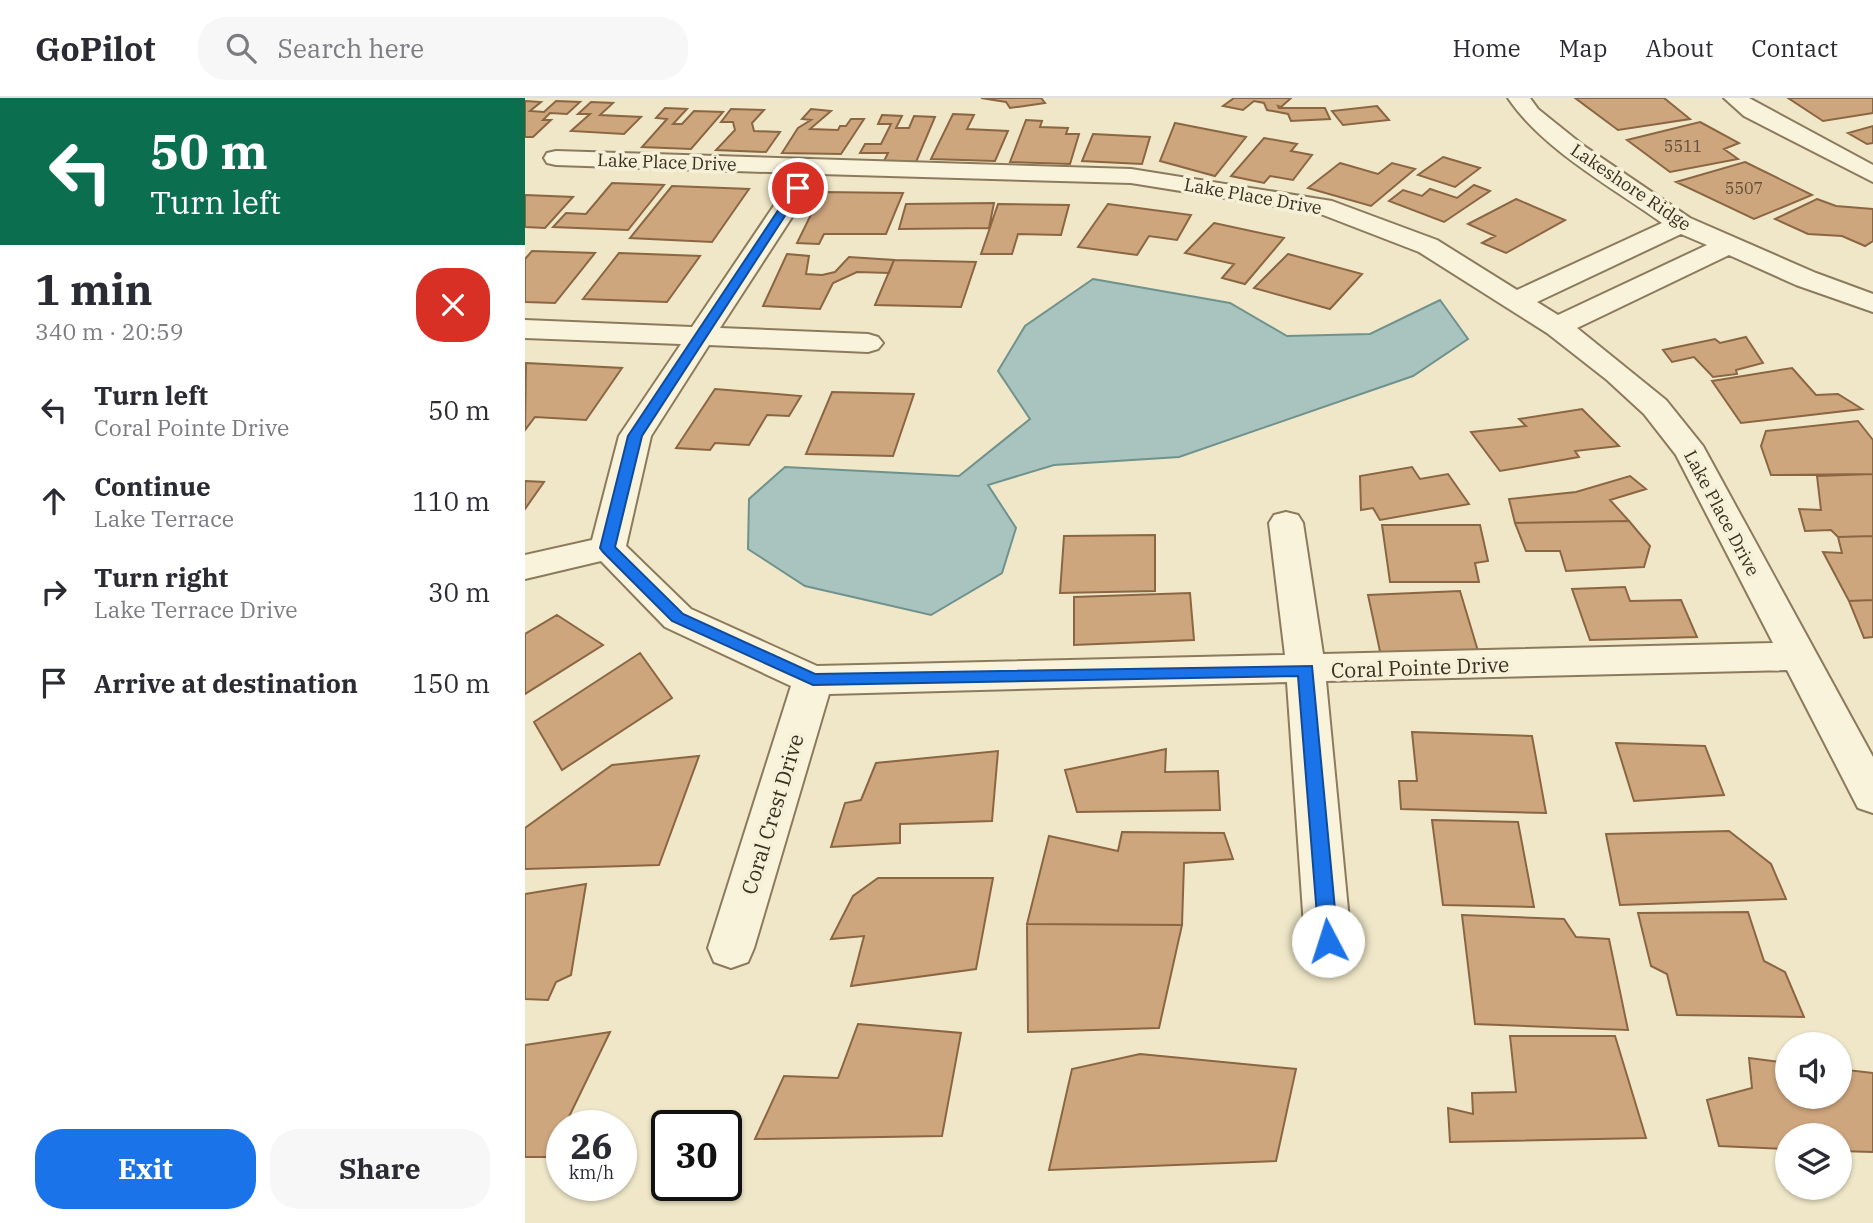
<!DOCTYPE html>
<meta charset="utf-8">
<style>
:root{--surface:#fff;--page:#f7f7f7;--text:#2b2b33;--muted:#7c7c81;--line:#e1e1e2;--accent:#1a73e8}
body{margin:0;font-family:"IBM Plex Serif",serif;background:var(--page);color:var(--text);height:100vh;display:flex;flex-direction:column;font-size:26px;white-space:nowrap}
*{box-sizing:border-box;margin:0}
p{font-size:23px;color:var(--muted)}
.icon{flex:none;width:38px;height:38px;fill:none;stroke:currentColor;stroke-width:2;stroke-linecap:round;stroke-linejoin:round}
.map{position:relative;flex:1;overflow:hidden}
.details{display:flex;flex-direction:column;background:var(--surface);width:525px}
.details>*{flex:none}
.guide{background:#0b6e4f;color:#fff;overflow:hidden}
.controls{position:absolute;left:1250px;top:934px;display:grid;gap:14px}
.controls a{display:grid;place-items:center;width:77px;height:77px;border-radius:50%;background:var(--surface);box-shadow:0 2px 5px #0004;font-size:35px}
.speed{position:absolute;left:21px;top:1012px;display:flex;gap:14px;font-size:35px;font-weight:700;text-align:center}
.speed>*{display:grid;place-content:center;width:91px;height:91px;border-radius:50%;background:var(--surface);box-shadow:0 2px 5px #0004;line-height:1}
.speed small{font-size:18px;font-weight:400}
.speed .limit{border:4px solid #111;border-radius:10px;background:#fff;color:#111}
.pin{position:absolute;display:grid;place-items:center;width:60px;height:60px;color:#fff;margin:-30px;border:4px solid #fff;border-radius:50%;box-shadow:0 2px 7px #0007}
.me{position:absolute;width:77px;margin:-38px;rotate:355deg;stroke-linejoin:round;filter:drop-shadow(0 0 5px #0008)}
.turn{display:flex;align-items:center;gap:24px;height:147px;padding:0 35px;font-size:32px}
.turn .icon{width:91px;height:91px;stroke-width:2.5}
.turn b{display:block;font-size:49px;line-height:60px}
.round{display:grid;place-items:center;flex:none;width:74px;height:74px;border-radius:28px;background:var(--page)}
.headline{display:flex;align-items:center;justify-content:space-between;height:119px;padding:0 35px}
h1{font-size:42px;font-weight:700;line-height:52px}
.action{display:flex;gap:14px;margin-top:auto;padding:14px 35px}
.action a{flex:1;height:80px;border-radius:28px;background:var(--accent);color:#fff;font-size:28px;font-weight:700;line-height:80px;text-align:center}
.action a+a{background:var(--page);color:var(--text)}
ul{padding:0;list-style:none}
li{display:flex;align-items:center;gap:21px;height:91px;padding:0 35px}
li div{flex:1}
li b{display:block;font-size:26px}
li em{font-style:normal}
header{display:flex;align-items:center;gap:42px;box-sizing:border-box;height:98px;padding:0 35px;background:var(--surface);border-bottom:2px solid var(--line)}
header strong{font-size:33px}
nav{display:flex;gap:38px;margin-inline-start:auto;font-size:24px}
.search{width:490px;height:63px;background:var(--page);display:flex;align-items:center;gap:18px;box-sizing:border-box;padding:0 24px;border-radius:28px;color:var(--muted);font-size:26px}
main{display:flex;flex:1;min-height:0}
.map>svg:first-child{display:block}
.water{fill:#a9c3be;stroke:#6f928d;stroke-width:2}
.building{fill:#cea67e;stroke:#8b6642;stroke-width:2}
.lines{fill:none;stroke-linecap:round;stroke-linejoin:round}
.minor-casing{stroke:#8c7a5c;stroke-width:4}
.minor{fill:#f9f3dc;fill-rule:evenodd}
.route{fill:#1a73e8;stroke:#114b97;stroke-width:2}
.labels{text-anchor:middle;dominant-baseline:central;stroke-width:7;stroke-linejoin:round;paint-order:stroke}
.far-number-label{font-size:16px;fill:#604e38}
.far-street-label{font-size:18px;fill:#3c3020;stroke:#f6f0d8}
.street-label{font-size:21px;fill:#3c3020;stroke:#f6f0d8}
</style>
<header>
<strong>GoPilot</strong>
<div class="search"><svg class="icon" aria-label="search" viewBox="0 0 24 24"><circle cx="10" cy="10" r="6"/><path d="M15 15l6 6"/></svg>Search here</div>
<nav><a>Home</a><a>Map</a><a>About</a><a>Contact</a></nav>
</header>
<main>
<section class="details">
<div class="guide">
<div class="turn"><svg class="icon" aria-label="left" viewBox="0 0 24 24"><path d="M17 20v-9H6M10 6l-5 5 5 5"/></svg><div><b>50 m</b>Turn left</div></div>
</div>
<div class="headline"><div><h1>1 min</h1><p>340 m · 20:59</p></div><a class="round" style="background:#d93025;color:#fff"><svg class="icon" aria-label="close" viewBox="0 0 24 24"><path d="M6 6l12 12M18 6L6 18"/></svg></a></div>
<ul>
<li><svg class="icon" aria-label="left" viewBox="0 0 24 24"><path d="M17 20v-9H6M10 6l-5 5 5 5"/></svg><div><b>Turn left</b><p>Coral Pointe Drive</p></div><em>50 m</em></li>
<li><svg class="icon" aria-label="ahead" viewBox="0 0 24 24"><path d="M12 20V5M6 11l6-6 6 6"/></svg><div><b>Continue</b><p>Lake Terrace</p></div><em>110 m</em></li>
<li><svg class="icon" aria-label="right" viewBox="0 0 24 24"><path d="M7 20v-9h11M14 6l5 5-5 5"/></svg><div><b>Turn right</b><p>Lake Terrace Drive</p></div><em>30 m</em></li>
<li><svg class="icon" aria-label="arrive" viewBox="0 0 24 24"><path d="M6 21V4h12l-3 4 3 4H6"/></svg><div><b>Arrive at destination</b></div><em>150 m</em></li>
</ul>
<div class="action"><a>Exit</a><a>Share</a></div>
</section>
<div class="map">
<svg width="1348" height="1125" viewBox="0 0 1348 1125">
<rect width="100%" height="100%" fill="#efe7c8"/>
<!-- water -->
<path class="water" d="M568,181L705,205L762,238L845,236L915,202L943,241L888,278L654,359L529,367L463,387L491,430L477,475L406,517L280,488L223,451L224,401L260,369L434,378L505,321L473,273L500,228Z"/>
<!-- building -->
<path class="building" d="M456,0H516L520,5L485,10L481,4Z
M709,0H766L756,9L753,8L754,10H800L805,21L766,23L763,16L742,12L739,5L729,3L718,12L698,8Z
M1050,0H1139L1165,21L1093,32Z
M1263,0H1348V15L1298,23Z
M0,3L16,4L5,13L19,14L31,3L55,4L42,16L25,15L18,22H26L8,39H0Z
M66,4L88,5L75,17L116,19L99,36L46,33L65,16H53Z
M852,8L864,22L818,27L807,13Z
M140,10L162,11L148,26H157L169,13L198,14L166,51L117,49L142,21L131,20Z
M206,11L239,12L227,25L229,33L255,34L241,54L191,52L210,32L208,24H196Z
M286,11L306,13L285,31L313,32L315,28H321L326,21H339L316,56L257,55L273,30L286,22L277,21Z
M428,16L449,17L442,31L483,33L470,63L406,61Z
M357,17L377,18L371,30H384L389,18L410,19L391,64L359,63L363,55H335L340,46H356L366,26H353Z
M501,22L517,23L515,29L543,30L541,36H554L545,66L485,64Z
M1175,24L1214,45L1199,51L1213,61L1145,74L1102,42Z
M650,25L721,39L690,78L635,63Z
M1348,28V45L1342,46L1323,35Z
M568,36L625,39L617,66L557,63Z
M739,40L772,46L766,53L787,57L768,82L745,78L739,85L706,78Z
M918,59L955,70L930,89L893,77Z
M1220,64L1287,97L1229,121L1151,84Z
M815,65L853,76L867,65L890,71L846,108L783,90Z
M87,85L139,87L103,132L28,129L41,115L61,116Z
M949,87L965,93L919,124L864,103L878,92L897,98L905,91L932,100Z
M147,88L224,91L187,144L105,140Z
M297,94L378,95L361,136H299L294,146L272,145Z
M0,97L48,99L20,130L0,129Z
M991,101L1040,122L981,155L957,145L970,138L943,126Z
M1292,101L1311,108L1348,111V143L1340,148L1317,138L1283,136L1250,121Z
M469,105L464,130L374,131L381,106Z
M473,106L544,107L536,137L493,136L487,156H456Z
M583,106L666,117L652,142L624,138L612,157L553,149Z
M689,125L759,140L720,186L697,180L709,166L660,155Z
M7,153L70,155L30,205L0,204V161Z
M94,155L175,158L142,204L58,201Z
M262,156L284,158L281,176L297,177L310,174L324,159L369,162L364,175L332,174L308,185L295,211L238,208Z
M763,156L837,176L805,211L729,190Z
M369,162L451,164L436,209L350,207Z
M1221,239L1238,265L1211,272L1212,276L1188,279L1169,259L1147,264L1138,252L1190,241L1195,245Z
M1,265L97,270L61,322L10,319L0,332Z
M1267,270L1291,297L1313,296L1337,311L1216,325L1187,283Z
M190,291L276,298L264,318L242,317L224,347L190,345L185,352L151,350Z
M307,294L389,296L368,358L281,356Z
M1057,311L1094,348L1050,353L1054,359L975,373L946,334L1001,328L994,321Z
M1333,323L1348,342V376L1246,377L1236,348L1241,333Z
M887,369L895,381L923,376L944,406L855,422L848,410L836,412L835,378Z
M1348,376V438L1313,439L1306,432L1280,433L1274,411L1296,412L1292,378Z
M1105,378L1121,391L1085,402L1104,423L990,425L984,401L1051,394Z
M0,383L19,384L0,411Z
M1104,423L1125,448L1119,469L1041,473L1035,453H1001L990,425Z
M857,427H955L963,463L950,465L954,484H865Z
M630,437V493L535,495L539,438Z
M1348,438V502L1324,503L1298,454L1317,455L1313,439Z
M1100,489L1105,503L1156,502L1172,539L1065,542L1047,491Z
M935,493L953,553L856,558L843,497Z
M665,495L669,542L549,547V499Z
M1348,502V539L1339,540L1324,503Z
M32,517L78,547L0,596V536Z
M115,555L147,600L37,672L9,624Z
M887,634L1007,638L1021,715L876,711L874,683H892Z
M1091,645L1180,648L1199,697L1109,703Z
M641,651L640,674L693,673L695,712L552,714L540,672Z
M473,653L467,723L375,726V745L306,749L320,705L336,702L351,665Z
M174,658L134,767L0,771V730L87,667Z
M907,722L993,724L1009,809L918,807Z
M1204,733L1246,766L1261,801L1095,807L1081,736Z
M597,734L699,735L708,761L659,765L657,827L502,826L524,738L593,753Z
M353,780H468L451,871L326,888L339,838L306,841L328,798Z
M61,786L46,877L31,884L23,902L0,901V796Z
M1223,814L1239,863L1260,874L1279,919L1152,917L1142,876L1126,868L1113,815Z
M937,817L1039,821L1051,839L1084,841L1103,932L950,926Z
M502,826L657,827L634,930L503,934Z
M333,926L436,935L417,1038L230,1041L259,978L313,980Z
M85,934L40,1027H37V1034L25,1059H0V947Z
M985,938H1090L1121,1040L925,1044L923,1010L948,1016L947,995L991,994Z
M615,956L771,971L751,1063L524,1072L547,971Z
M1224,960L1262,965V999H1314V971L1348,975V1054L1314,1053V1038H1262V1051L1194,1048L1182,1002L1227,990Z"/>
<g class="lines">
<!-- minor casing -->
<g class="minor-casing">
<path id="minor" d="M983,0H1005L1013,11L1059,48L1165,120L1291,175L1348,196V214L1271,187L1204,157L1052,230L1141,302L1178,348L1348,659V715L1333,710L1262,572L801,583L826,843L819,857L803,863L787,857L780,843L762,584L304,596L229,850L223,864L206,870L189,864L183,850L266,588L140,529L76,463L0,481V457L67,442L94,338L156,246L0,240V222L167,229L271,75L31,67L22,65L19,60L22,55L31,53L606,71L807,103L912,142L992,192L1137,125C1087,89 1017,51 983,0ZM295,76L606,85L793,115L894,154L1022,235L1082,282L1119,316L1151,357L1248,545L798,556L778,425L773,417L761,414L749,417L744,425L760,557L292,568L166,511L101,448L126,338L184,247L343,254L353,251L358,245L353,239L343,236L195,230ZM1156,136L1182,147L1033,217L1012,204Z
M1199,0H1224L1348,67V84L1219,18Z"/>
</g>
<!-- minor -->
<use href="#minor" class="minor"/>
</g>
<!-- route -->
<path class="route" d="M273,87L278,90L117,338L90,449L158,516L290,576L787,568L813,843L810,849L803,851L797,849L794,843L773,578L288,587L147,523L78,454L75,450L103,338L268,90Z"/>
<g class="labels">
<!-- far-number labels -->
<g class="far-number-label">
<text x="1158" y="48">5511</text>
<text x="1219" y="90">5507</text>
</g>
<!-- far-street labels -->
<g class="far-street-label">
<text transform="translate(142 64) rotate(2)">Lake Place Drive</text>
<text transform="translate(1106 89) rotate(34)">Lakeshore Ridge</text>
<text transform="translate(728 98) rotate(10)">Lake Place Drive</text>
<text transform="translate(1197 415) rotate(62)">Lake Place Drive</text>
</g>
<!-- street labels -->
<g class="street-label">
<text transform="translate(895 569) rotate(-2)">Coral Pointe Drive</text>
<text transform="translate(247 716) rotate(-73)">Coral Crest Drive</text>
</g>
</g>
</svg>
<div class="controls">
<a><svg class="icon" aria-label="sound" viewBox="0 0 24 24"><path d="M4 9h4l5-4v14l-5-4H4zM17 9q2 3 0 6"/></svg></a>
<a><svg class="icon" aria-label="layers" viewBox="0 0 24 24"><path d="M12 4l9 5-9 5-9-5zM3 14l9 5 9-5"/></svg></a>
</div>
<div class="speed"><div>26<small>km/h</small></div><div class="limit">30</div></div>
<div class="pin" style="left:273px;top:90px;background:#d93025"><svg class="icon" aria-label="arrive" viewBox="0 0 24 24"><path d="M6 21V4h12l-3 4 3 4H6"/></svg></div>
<svg class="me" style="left:803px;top:843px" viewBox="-20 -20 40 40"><circle r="19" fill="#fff"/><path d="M0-13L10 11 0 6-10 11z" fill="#1a73e8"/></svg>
</div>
</main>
